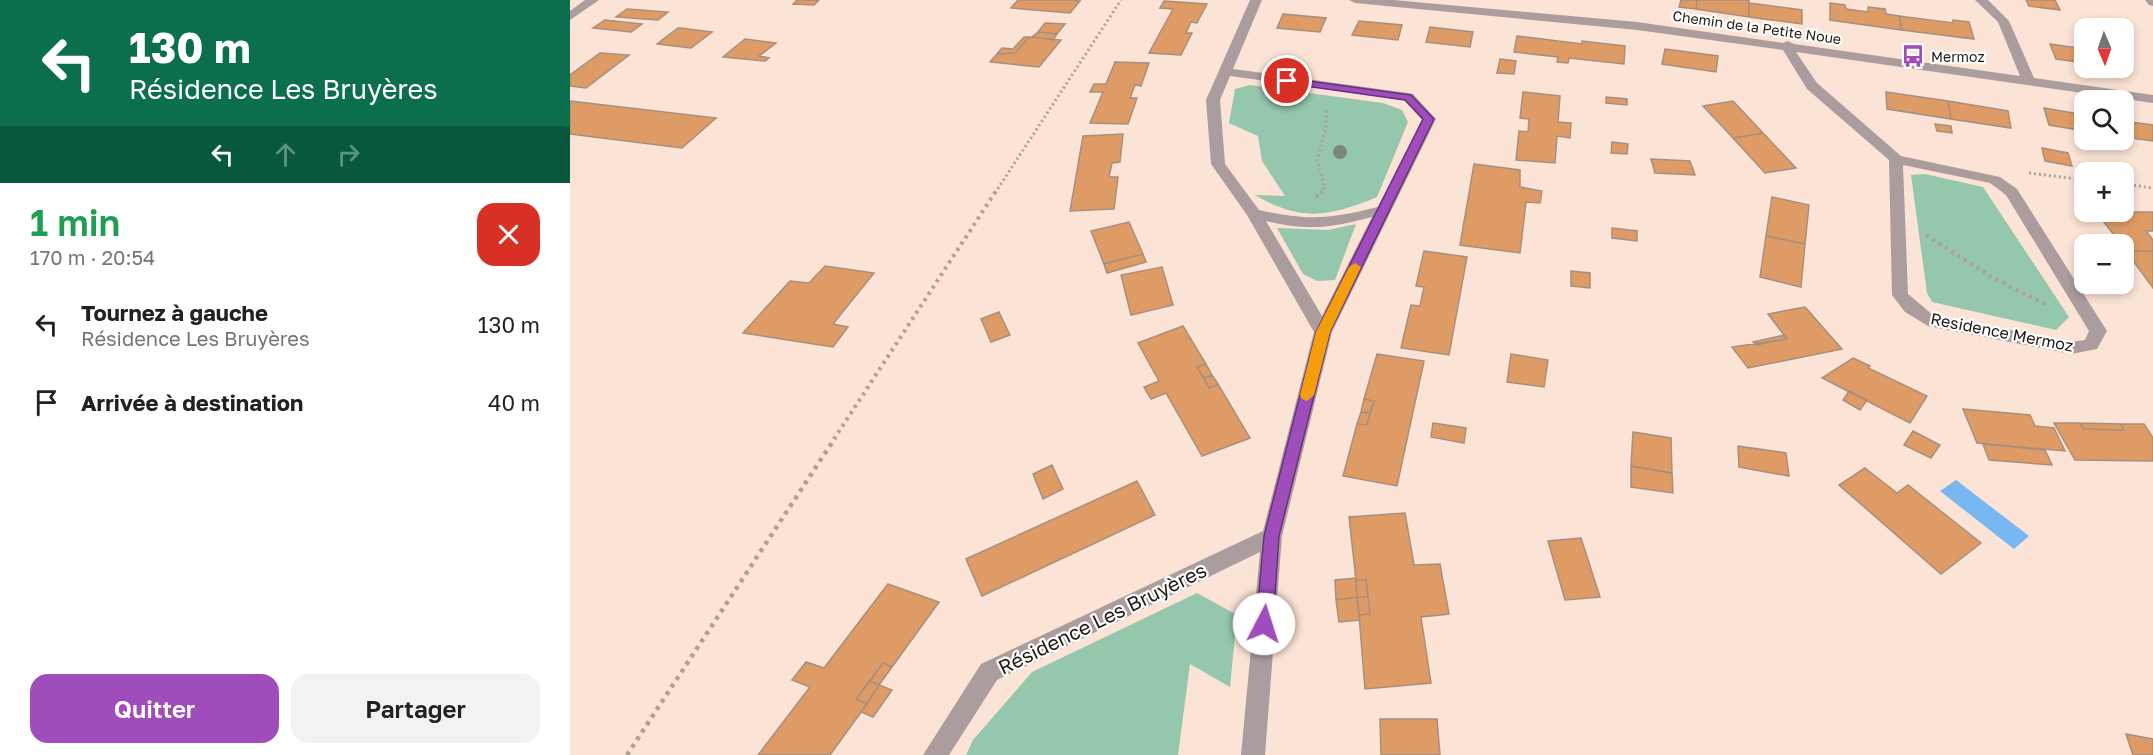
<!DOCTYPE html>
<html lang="fr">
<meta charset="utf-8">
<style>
:root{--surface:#fff;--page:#f2f2f2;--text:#202124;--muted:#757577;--accent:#9f4dbb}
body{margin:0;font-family:"Golos Text",sans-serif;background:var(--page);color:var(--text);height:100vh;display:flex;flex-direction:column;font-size:22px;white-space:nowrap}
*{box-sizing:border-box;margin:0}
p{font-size:20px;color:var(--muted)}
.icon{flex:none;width:33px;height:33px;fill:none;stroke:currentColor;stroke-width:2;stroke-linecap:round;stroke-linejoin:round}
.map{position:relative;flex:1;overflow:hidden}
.panel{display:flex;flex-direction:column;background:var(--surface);width:570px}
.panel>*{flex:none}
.hud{background:#0b6e4f;color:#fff;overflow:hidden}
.needle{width:39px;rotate:178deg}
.fabs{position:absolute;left:1504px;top:18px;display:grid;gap:12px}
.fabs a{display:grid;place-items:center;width:60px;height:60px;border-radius:12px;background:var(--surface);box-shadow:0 3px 9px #0003;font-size:30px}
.pin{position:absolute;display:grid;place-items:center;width:51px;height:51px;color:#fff;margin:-26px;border:3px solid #fff;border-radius:50%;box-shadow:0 2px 6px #0007}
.me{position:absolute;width:66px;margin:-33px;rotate:5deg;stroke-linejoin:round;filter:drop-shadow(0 0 4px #0008)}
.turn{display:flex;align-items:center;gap:21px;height:126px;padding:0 30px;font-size:27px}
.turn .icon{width:78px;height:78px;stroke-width:2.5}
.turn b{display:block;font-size:42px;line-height:51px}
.lanes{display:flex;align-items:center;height:57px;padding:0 30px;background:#0003;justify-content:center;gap:30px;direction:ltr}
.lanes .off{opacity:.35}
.round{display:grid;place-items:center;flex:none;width:63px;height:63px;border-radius:18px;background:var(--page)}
.summary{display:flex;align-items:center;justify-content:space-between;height:102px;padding:0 30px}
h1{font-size:36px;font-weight:600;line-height:45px;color:#1e9e55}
.primary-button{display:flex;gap:12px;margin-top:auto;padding:12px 30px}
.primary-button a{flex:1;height:69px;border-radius:18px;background:var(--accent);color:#fff;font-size:24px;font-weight:600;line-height:69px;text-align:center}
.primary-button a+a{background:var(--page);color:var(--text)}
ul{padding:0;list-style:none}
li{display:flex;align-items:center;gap:18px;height:78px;padding:0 30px}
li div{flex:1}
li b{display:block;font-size:22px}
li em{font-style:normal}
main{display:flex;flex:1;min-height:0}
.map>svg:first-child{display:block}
.green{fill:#95c7ad}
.water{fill:#77b8f2}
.building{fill:#df9b66;stroke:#a88f7d;stroke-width:1.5}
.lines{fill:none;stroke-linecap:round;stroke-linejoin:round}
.path-far2{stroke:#b29f95;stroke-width:3;stroke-dasharray:2 3;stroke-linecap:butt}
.path-far1{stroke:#b29f95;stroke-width:4;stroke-dasharray:3 4.5;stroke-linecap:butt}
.path{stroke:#b29f95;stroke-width:4.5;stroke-dasharray:4 5;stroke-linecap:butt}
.street{fill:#ab9c9d;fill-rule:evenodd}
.tree{fill:#7a8676}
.route{fill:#9f4dbb;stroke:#67327a;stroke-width:1.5}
.slow{fill:#f59e0b}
.labels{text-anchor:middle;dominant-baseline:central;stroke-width:4.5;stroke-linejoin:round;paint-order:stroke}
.far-street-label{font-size:14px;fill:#221813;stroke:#fff}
.far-poi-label{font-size:14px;fill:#221813;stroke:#fff;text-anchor:start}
.street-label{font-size:16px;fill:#221813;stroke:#fff}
.near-street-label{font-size:20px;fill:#221813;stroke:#fff}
</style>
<main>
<section class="panel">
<div class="hud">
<div class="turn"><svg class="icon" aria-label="left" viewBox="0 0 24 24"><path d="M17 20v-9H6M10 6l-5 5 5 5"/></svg><div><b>130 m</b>Résidence Les Bruyères</div></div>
<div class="lanes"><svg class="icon" aria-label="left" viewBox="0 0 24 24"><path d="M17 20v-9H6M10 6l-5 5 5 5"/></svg><svg class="icon off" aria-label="ahead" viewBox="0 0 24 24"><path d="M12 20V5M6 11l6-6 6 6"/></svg><svg class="icon off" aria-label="right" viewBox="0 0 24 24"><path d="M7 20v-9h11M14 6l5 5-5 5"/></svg></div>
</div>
<div class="summary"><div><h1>1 min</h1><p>170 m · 20:54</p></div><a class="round" style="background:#d93025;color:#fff"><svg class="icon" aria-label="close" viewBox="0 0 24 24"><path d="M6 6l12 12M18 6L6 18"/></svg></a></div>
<ul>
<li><svg class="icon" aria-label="left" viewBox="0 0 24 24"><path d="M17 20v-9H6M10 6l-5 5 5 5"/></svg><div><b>Tournez à gauche</b><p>Résidence Les Bruyères</p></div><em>130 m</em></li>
<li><svg class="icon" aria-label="arrive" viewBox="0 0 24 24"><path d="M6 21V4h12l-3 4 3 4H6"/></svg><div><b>Arrivée à destination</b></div><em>40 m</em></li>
</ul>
<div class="primary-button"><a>Quitter</a><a>Partager</a></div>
</section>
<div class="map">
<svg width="1583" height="755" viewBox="0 0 1583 755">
<rect width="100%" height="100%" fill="#fbe3d6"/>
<!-- green -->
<path class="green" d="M680,85L813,103L832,110L838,122L807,197C759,217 731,222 685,195L715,196L692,161L688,136L659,123L665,89Z
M1355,174L1413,187L1499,317L1486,330L1362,302L1357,293L1341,175Z
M786,224L765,280L747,281L733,274L707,228L758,230Z
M627,593L667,615L660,687L620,664L608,755H396L403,740L462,672Z"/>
<!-- water -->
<path class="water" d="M1386,480L1459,536L1444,549L1370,491Z"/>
<!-- building -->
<path class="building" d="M227,0H249L244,5L223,4Z
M448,0H502L510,1L500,13L441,8Z
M1111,0H1127L1126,9L1109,7Z
M1127,0H1179V17L1126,9Z
M1456,0H1485L1490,10L1459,6Z
M594,1L637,4L627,23L621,22L616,33H622L611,55L579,53L603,9L590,8Z
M1179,3L1232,10V24L1179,17Z
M1260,3L1275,5L1276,9L1298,12V7L1315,9L1316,14L1329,16L1332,30L1260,20Z
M57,9L98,12L88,20L46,17Z
M713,14L756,18L750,32L707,28Z
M1329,16L1383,23V20L1399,22L1404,39L1332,30Z
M35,20L72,24L61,32L23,28Z
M789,21L832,25L828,40L782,35Z
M475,23L495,24L487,34L468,32Z
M860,27L903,32L900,47L856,42Z
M108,28H111L142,32L121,48L87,44Z
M468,32L487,34L483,40L462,37Z
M947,36L1012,44V41L1055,46L1054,64L999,58L998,63L987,62L988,57L944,52Z
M454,37H459L445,53L427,54L432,48L443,49Z
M459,37L491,40L469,67L420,62L427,54L445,53Z
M175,39L206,43L189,56L199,58L195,61L153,57Z
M1480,44L1515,49V63L1486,59Z
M1095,49L1148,56L1146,72L1092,64Z
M30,53L59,55L16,88L0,86V75Z
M930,59L946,61L944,74L927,73Z
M545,62L579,63L571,86L565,85L560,98H567L558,124L520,123L533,92H520L524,84H536Z
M953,92L990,96L988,122L1001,123L1000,138L987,136L985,163L946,160L949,131L958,132L959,119L950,118Z
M1316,92L1378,101L1381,119L1317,109Z
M1036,97L1057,99V105L1036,103Z
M0,101L146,118L112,148L0,134Z
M1163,101L1193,133L1163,138L1133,106Z
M1378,101L1438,111L1441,128L1381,119Z
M1474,108L1515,115V131L1479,125Z
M1554,121L1583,125V141L1554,137Z
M1365,124L1381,126L1382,133L1367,131Z
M1193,133L1226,168L1195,173L1163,138Z
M553,134L550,162L542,163L539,177H548L544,209L500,211L513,136Z
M1042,142L1058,144L1057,154L1041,153Z
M1472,148L1498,153L1502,166L1475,161Z
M1081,159L1120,161L1125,175L1085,173Z
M904,164L950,170V187L972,191L970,203L956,202L950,253L890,245Z
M1202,197L1239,205L1235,244L1196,236Z
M1526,212H1583V231H1576L1583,240V251H1556L1554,244H1551Z
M559,222L573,254L534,264L521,231Z
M1042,228L1067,231V241L1042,238Z
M1196,236L1235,244L1231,287L1190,277Z
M854,251L897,257L879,355L831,348L841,305L850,306L854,287L846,286Z
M1556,251H1583V288Z
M573,254L576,262L537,273L534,264Z
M255,266L304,273L263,324L278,327L263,347L173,333L220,281L239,283Z
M592,267L603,305L561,315L551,275Z
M1001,271L1020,273V288L1001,286Z
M1235,307L1272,349L1178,368L1162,347L1217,339L1198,314Z
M429,312L440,335L421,342L411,319Z
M613,326L636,364L627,367L639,388L648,384L680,438L632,456L596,393L581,399L574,387L589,381L568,343Z
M1215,335L1217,339L1186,345L1183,342Z
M807,354L854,361L827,486L773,476L787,424L797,425L804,401L794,399Z
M941,354L978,360L974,387L937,382Z
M1283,358L1300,366L1298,368L1357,396L1340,423L1252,378Z
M636,364L642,375L634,378L627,367Z
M642,375L648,384L639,388L634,378Z
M1279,391L1297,400L1290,410L1273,400Z
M794,399L804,401L800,413L791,412Z
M1393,409L1460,415L1465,426L1484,428L1495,451L1407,443Z
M791,412L800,413L797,425L787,424Z
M863,423L896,428L894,443L861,437Z
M1484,423H1510L1514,429L1554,430L1551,424H1574L1583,438V461L1505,460Z
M1510,423L1551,424L1554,430L1514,429Z
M1343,431L1370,445L1361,458L1334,445Z
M1063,432L1101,438L1102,473L1061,466Z
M1413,444L1475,450L1482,465L1419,460Z
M1168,446L1216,453L1219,476L1169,467Z
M482,465L493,489L473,499L463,474Z
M1061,466L1102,473L1103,493L1061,487Z
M1295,468L1327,493L1338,485L1411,543L1371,574L1269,485Z
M567,481L585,515L412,596L396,559Z
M835,513L844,565L870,564L879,614L851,617L861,683L795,689L789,615L800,614L796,580H786L779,517Z
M1011,538L1030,597L995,600L978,541Z
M786,578L787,597L766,600L765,580Z
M786,580H796L798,597H787Z
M318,584L369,602L322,667L313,663L286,699L297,704L260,755H188L240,687L222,680L236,662L254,668Z
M787,597L790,620L769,622L766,600Z
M787,597H798L800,614L789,615Z
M313,663L322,667L309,685L300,681Z
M300,681L309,685L297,704L286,699Z
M309,685L322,690L303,717L291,712Z
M810,719H867L870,755H811Z
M1556,734L1583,739V755H1563Z"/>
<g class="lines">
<!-- path-far2 -->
<path class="path-far2" d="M1459,173L1515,180
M1554,184L1583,188
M425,193L551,0
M750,193L755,188L747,160L756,128L757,108"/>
<!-- path-far1 -->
<path class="path-far1" d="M746,197L752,191
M1356,235L1425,279L1479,306
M264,439L426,191"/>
<!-- path -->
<path class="path" d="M57,755L265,438"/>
<!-- street -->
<path class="street" d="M15,0H29L0,20V11Z
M680,0H692L663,69L838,93L843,94L866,119L762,332L712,536L695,755H671L690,552L427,680L379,755H353L411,664L693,531L744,332L677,215L641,164L636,100ZM660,76L834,100L852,120L808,207C758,219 740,221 689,210L655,164L650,100ZM802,217L752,316L696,221C739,231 760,228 802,217Z
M779,0H823L1067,22L1213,43L1218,41L1224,44L1450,76L1428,22L1405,0H1418L1439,21L1464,78L1583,95V103L1226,52L1247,83L1331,156L1430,177L1447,189L1537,331L1527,349L1501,354L1358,326L1335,312L1322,295L1319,160L1237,89L1213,50L1067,30L785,3ZM1333,165L1420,183L1436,195L1519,331L1515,340L1501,342L1363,315L1338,294Z
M1575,0H1583V6L1579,5Z"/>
</g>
<!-- trees -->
<circle class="tree" cx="770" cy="152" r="7"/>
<!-- route -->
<path class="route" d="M717,78L841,95L864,119L760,332L709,536L703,624L700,629L694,632L688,629L686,624L694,536L746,332L853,119L835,100L714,83L712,81Z"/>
<!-- slow -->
<path class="slow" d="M785,263L791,267L760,332L744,395L737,401L732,399L730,395L746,332L779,267Z"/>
<!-- icons -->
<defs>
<g id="bus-bare" transform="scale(1.8)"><path d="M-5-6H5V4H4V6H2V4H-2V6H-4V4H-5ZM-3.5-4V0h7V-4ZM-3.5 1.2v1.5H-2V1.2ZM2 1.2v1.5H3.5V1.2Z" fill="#9f4dbb" stroke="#fff" stroke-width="2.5" paint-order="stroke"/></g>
</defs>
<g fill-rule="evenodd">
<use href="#bus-bare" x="1343" y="56"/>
</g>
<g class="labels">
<!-- far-street labels -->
<g class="far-street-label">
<text transform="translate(1187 27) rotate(8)">Chemin de la Petite Noue</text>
</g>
<!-- far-poi labels -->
<g class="far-poi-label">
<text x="1361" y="56">Mermoz</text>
</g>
<!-- street labels -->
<g class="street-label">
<text transform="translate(1432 332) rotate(11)">Residence Mermoz</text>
</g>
<!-- near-street labels -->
<g class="near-street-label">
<text transform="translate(532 618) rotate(-26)">Résidence Les Bruyères</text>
</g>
</g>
</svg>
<div class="fabs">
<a><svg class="needle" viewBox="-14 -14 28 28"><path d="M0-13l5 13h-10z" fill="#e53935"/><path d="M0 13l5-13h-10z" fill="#757577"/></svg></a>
<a><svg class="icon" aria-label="search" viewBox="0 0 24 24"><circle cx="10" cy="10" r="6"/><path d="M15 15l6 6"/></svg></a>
<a>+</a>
<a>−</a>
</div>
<div class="pin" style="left:717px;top:81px;background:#d93025"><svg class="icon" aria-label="arrive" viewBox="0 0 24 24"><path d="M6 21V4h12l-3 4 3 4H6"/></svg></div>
<svg class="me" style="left:694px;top:624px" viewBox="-20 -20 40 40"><circle r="19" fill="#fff"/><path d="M0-13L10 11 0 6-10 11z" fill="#9f4dbb"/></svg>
</div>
</main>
